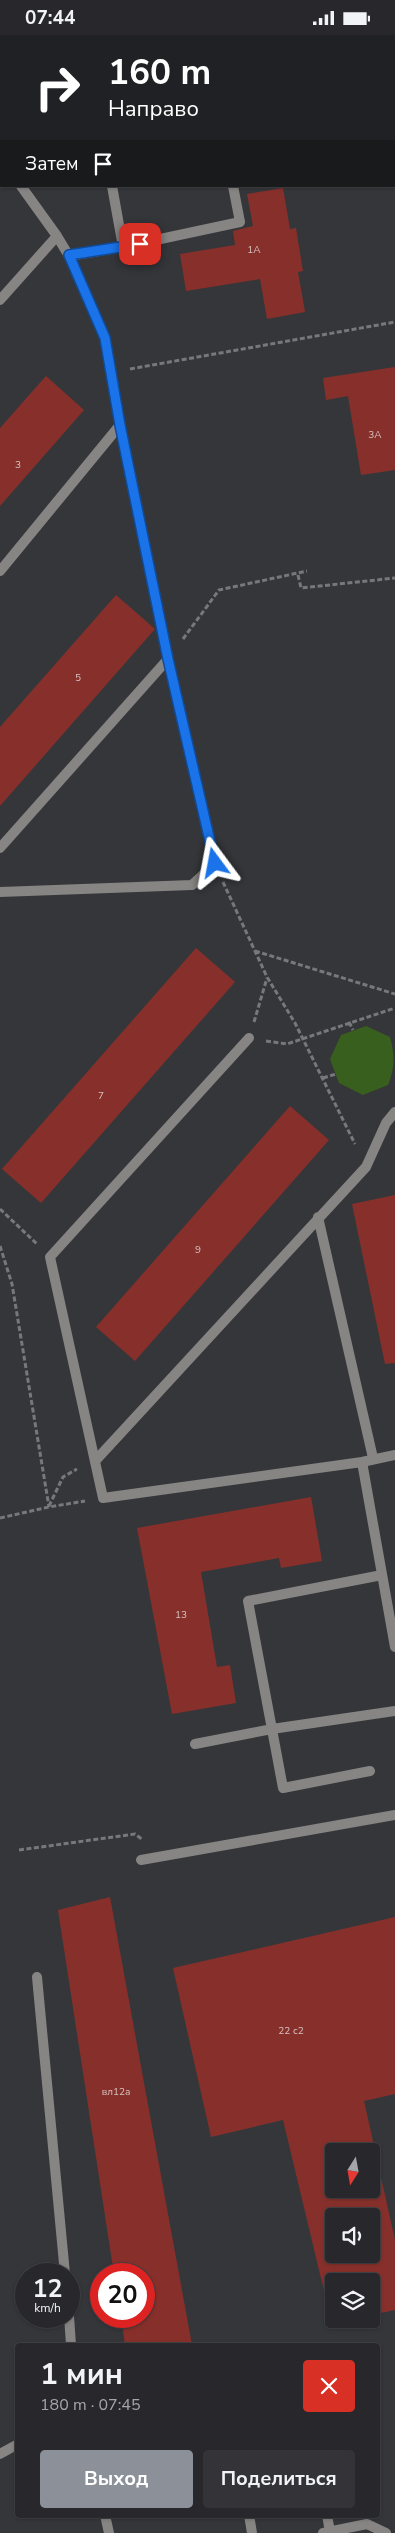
<!DOCTYPE html>
<html lang="ru">
<meta charset="utf-8">
<style>
:root{--surface:#28282c;--page:#343438;--text:#f1f3f6;--muted:#a5a6a9;--line:#444448;--accent:#8c9099}
body{margin:0;font-family:"Nunito Sans",sans-serif;background:var(--page);color:var(--text);height:100vh;display:flex;flex-direction:column;font-size:19px;white-space:nowrap}
*{box-sizing:border-box;margin:0}
p{font-size:16px;color:var(--muted)}
.icon{flex:none;width:28px;height:28px;fill:none;stroke:currentColor;stroke-width:2;stroke-linecap:round;stroke-linejoin:round}
.map{position:relative;flex:1;overflow:hidden}
.details{position:absolute;left:15px;top:2308px;width:365px;height:175px;display:flex;flex-direction:column;background:var(--surface);border-radius:5px;box-shadow:0 1px 4px #0004,0 0 0 1px var(--line)}
.details>*{flex:none}
.guide{position:absolute;left:0px;top:0px;width:395px;height:152px;box-shadow:0 1px 4px #0004,0 0 0 1px var(--line);background:#202124;color:#fff;overflow:hidden}
.needle{width:32px;rotate:191deg}
.tools{position:absolute;left:325px;top:2108px;display:grid;gap:10px}
.tools a{display:grid;place-items:center;width:55px;height:55px;border-radius:5px;background:var(--surface);box-shadow:0 1px 4px #0004,0 0 0 1px var(--line);font-size:25px}
.speed{position:absolute;left:15px;top:2228px;display:flex;gap:10px;font-size:25px;font-weight:700;text-align:center}
.speed>*{display:grid;place-content:center;width:65px;height:65px;border-radius:50%;background:var(--surface);box-shadow:0 1px 4px #0004,0 0 0 1px var(--line);line-height:1}
.speed small{font-size:12px;font-weight:400}
.speed .limit{border:8px solid #d22;background:#fff;color:#111}
.pin{position:absolute;display:grid;place-items:center;width:42px;height:42px;color:#fff;margin:-21px;border-radius:10px;box-shadow:0 2px 8px #0006}
.me{position:absolute;width:55px;margin:-28px;rotate:347deg;stroke-linejoin:round;filter:drop-shadow(0 0 4px #0008)}
.turn{display:flex;align-items:center;gap:18px;height:105px;padding:0 25px;font-size:22px}
.turn .icon{width:65px;height:65px;stroke-width:2.5}
.turn b{display:block;font-size:35px;line-height:42px}
.then{display:flex;align-items:center;height:48px;padding:0 25px;background:#0003;gap:10px;font-size:19px}
.round{display:grid;place-items:center;flex:none;width:52px;height:52px;border-radius:5px;background:var(--page)}
.overview{display:flex;align-items:center;justify-content:space-between;height:85px;padding:0 25px}
h1{font-size:30px;font-weight:700;line-height:38px}
.primary-button{display:flex;gap:10px;margin-top:auto;padding:10px 25px}
.primary-button a{flex:1;height:58px;border-radius:5px;background:var(--accent);color:#fff;font-size:20px;font-weight:700;line-height:58px;text-align:center}
.primary-button a+a{background:var(--page);color:var(--text)}
.status{display:flex;justify-content:space-between;align-items:center;height:35px;padding:0 25px;background:var(--surface);direction:ltr}
.status svg{height:14px;fill:currentColor}
.map>svg:first-child{display:block}
.green{fill:#395f1e}
.building{fill:#87302b;fill-rule:evenodd}
.lines{fill:none;stroke-linecap:round;stroke-linejoin:round}
.path{stroke:#77787c;stroke-width:3;stroke-dasharray:5 2.5;stroke-linecap:butt}
.lane{stroke:#868583;stroke-width:10}
.street{stroke:#868583;stroke-width:10}
.route-casing{stroke:#114b97;stroke-width:12}
.route{stroke:#1a73e8;stroke-width:9}
.labels{text-anchor:middle;dominant-baseline:central;stroke-width:5;stroke-linejoin:round;paint-order:stroke}
.number-label{font-size:10px;fill:#d7c2c2}
</style>
<div class="status"><b>07:44</b><svg viewBox="0 0 49 12"><path d="M0 12V9h3v3zM5 12V6h3v6zM10 12V3h3v9zM15 12V0h3v12zM26 1h20v11H26zM47 4h2v5h-2z"/></svg></div>
<div class="map">
<svg width="395" height="2498" viewBox="0 0 395 2498">
<rect width="100%" height="100%" fill="#35363a"/>
<!-- green -->
<path class="green" d="M366,991L390,1002C395,1020 395,1033 388,1050L363,1060L339,1048L330,1024L341,1000Z"/>
<!-- building -->
<path class="building" d="M283,153L290,194L296,193L303,236L298,237L305,277L267,284L260,244L186,256L180,219L235,210L233,196L253,191L247,159Z
M395,332V435L361,440L348,361L326,365L323,343Z
M46,341L84,375L0,471V393Z
M116,560L155,594L0,771V692Z
M196,913L235,947L41,1168L2,1134Z
M290,1071L329,1105L135,1326L96,1292Z
M395,1160V1328L385,1329L352,1169Z
M311,1462L322,1526L281,1533L279,1523L201,1537L217,1632L230,1630L236,1668L172,1679L137,1493Z
M110,1862L192,2310H125L121,2281H144V2239H114L58,1875Z
M395,1882V2059L364,2066L395,2205V2275L371,2280V2246H334V2284H356L332,2289L283,2085L211,2102L173,1933ZM334,2116H371V2154H334ZM334,2181H371V2219H334Z"/>
<g class="lines">
<!-- path -->
<path class="path" d="M130,334L395,287
M298,540L301,553L395,543
M183,604L219,555L307,536
M223,847L267,942L295,988L355,1109
M255,916L395,959
M254,987L267,943
M349,987L353,995
M266,1006L287,1009L395,973
M323,1043L336,1039
M0,1174L37,1209
M0,1211L12,1249L49,1472
M49,1471L63,1442L77,1434
M0,1483L49,1472L85,1466
M19,1815L135,1799L143,1805"/>
<!-- lane -->
<path class="lane" d="M86,0L88,1
M269,1L272,0
M394,29H395
M0,75L1,74
M0,116L1,118
M123,212L240,187L233,151
M69,221L123,212L112,151
M0,265L57,201L21,151
M120,390L168,624
M0,536L120,390L105,303L69,221L57,201
M0,813L168,624L215,829L192,850L0,857
M249,1003L50,1222L103,1463L362,1427L395,1420
M318,1182L373,1423
M96,1425L366,1132L386,1088L395,1077
M362,1427L395,1612
M195,1709L272,1694L395,1676
M370,1736L283,1753L248,1566L382,1540
M141,1825L395,1780
M37,1942L65,2239
M69,2281L71,2310
M0,2419L18,2409
M105,2480L109,2498
M249,2480L252,2498
M327,2480L330,2497
M323,2498L367,2489L386,2498"/>
<!-- street -->
<path class="street" d="M394,50L395,52
M0,92H1"/>
</g>
<g class="lines">
<!-- route casing -->
<g class="route-casing">
<path id="route" d="M140,209L69,220L105,303L120,390L168,624L215,828"/>
</g>
<!-- route -->
<use href="#route" class="route"/>
</g>
<g class="labels">
<!-- number labels -->
<g class="number-label">
<text x="254" y="215">1А</text>
<text x="375" y="400">3А</text>
<text x="18" y="430">3</text>
<text x="78" y="643">5</text>
<text x="101" y="1061">7</text>
<text x="198" y="1215">9</text>
<text x="181" y="1580">13</text>
<text x="291" y="1996">22 с2</text>
<text x="116" y="2057">вл12а</text>
</g>
</g>
</svg>
<div class="tools">
<a><svg class="needle" viewBox="-14 -14 28 28"><path d="M0-13l5 13h-10z" fill="#e53935"/><path d="M0 13l5-13h-10z" fill="#a5a6a9"/></svg></a>
<a><svg class="icon" aria-label="sound" viewBox="0 0 24 24"><path d="M4 9h4l5-4v14l-5-4H4zM17 9q2 3 0 6"/></svg></a>
<a><svg class="icon" aria-label="layers" viewBox="0 0 24 24"><path d="M12 4l9 5-9 5-9-5zM3 14l9 5 9-5"/></svg></a>
</div>
<div class="speed"><div>12<small>km/h</small></div><div class="limit">20</div></div>
<div class="pin" style="left:140px;top:209px;background:#d93025"><svg class="icon" aria-label="arrive" viewBox="0 0 24 24"><path d="M6 21V4h12l-3 4 3 4H6"/></svg></div>
<svg class="me" style="left:215px;top:828px" viewBox="-20 -20 40 40"><path d="M0-17L14 15 0 8-14 15z" fill="#1a73e8" stroke="#fff" stroke-width="4"/></svg>
<div class="guide">
<div class="turn"><svg class="icon" aria-label="right" viewBox="0 0 24 24"><path d="M7 20v-9h11M14 6l5 5-5 5"/></svg><div><b>160 m</b>Направо</div></div>
<div class="then">Затем<svg class="icon" aria-label="arrive" viewBox="0 0 24 24"><path d="M6 21V4h12l-3 4 3 4H6"/></svg></div>
</div>
<section class="details">
<div class="overview"><div><h1>1 мин</h1><p>180 m · 07:45</p></div><a class="round" style="background:#d93025;color:#fff"><svg class="icon" aria-label="close" viewBox="0 0 24 24"><path d="M6 6l12 12M18 6L6 18"/></svg></a></div>
<div class="primary-button"><a>Выход</a><a>Поделиться</a></div>
</section>
</div>
